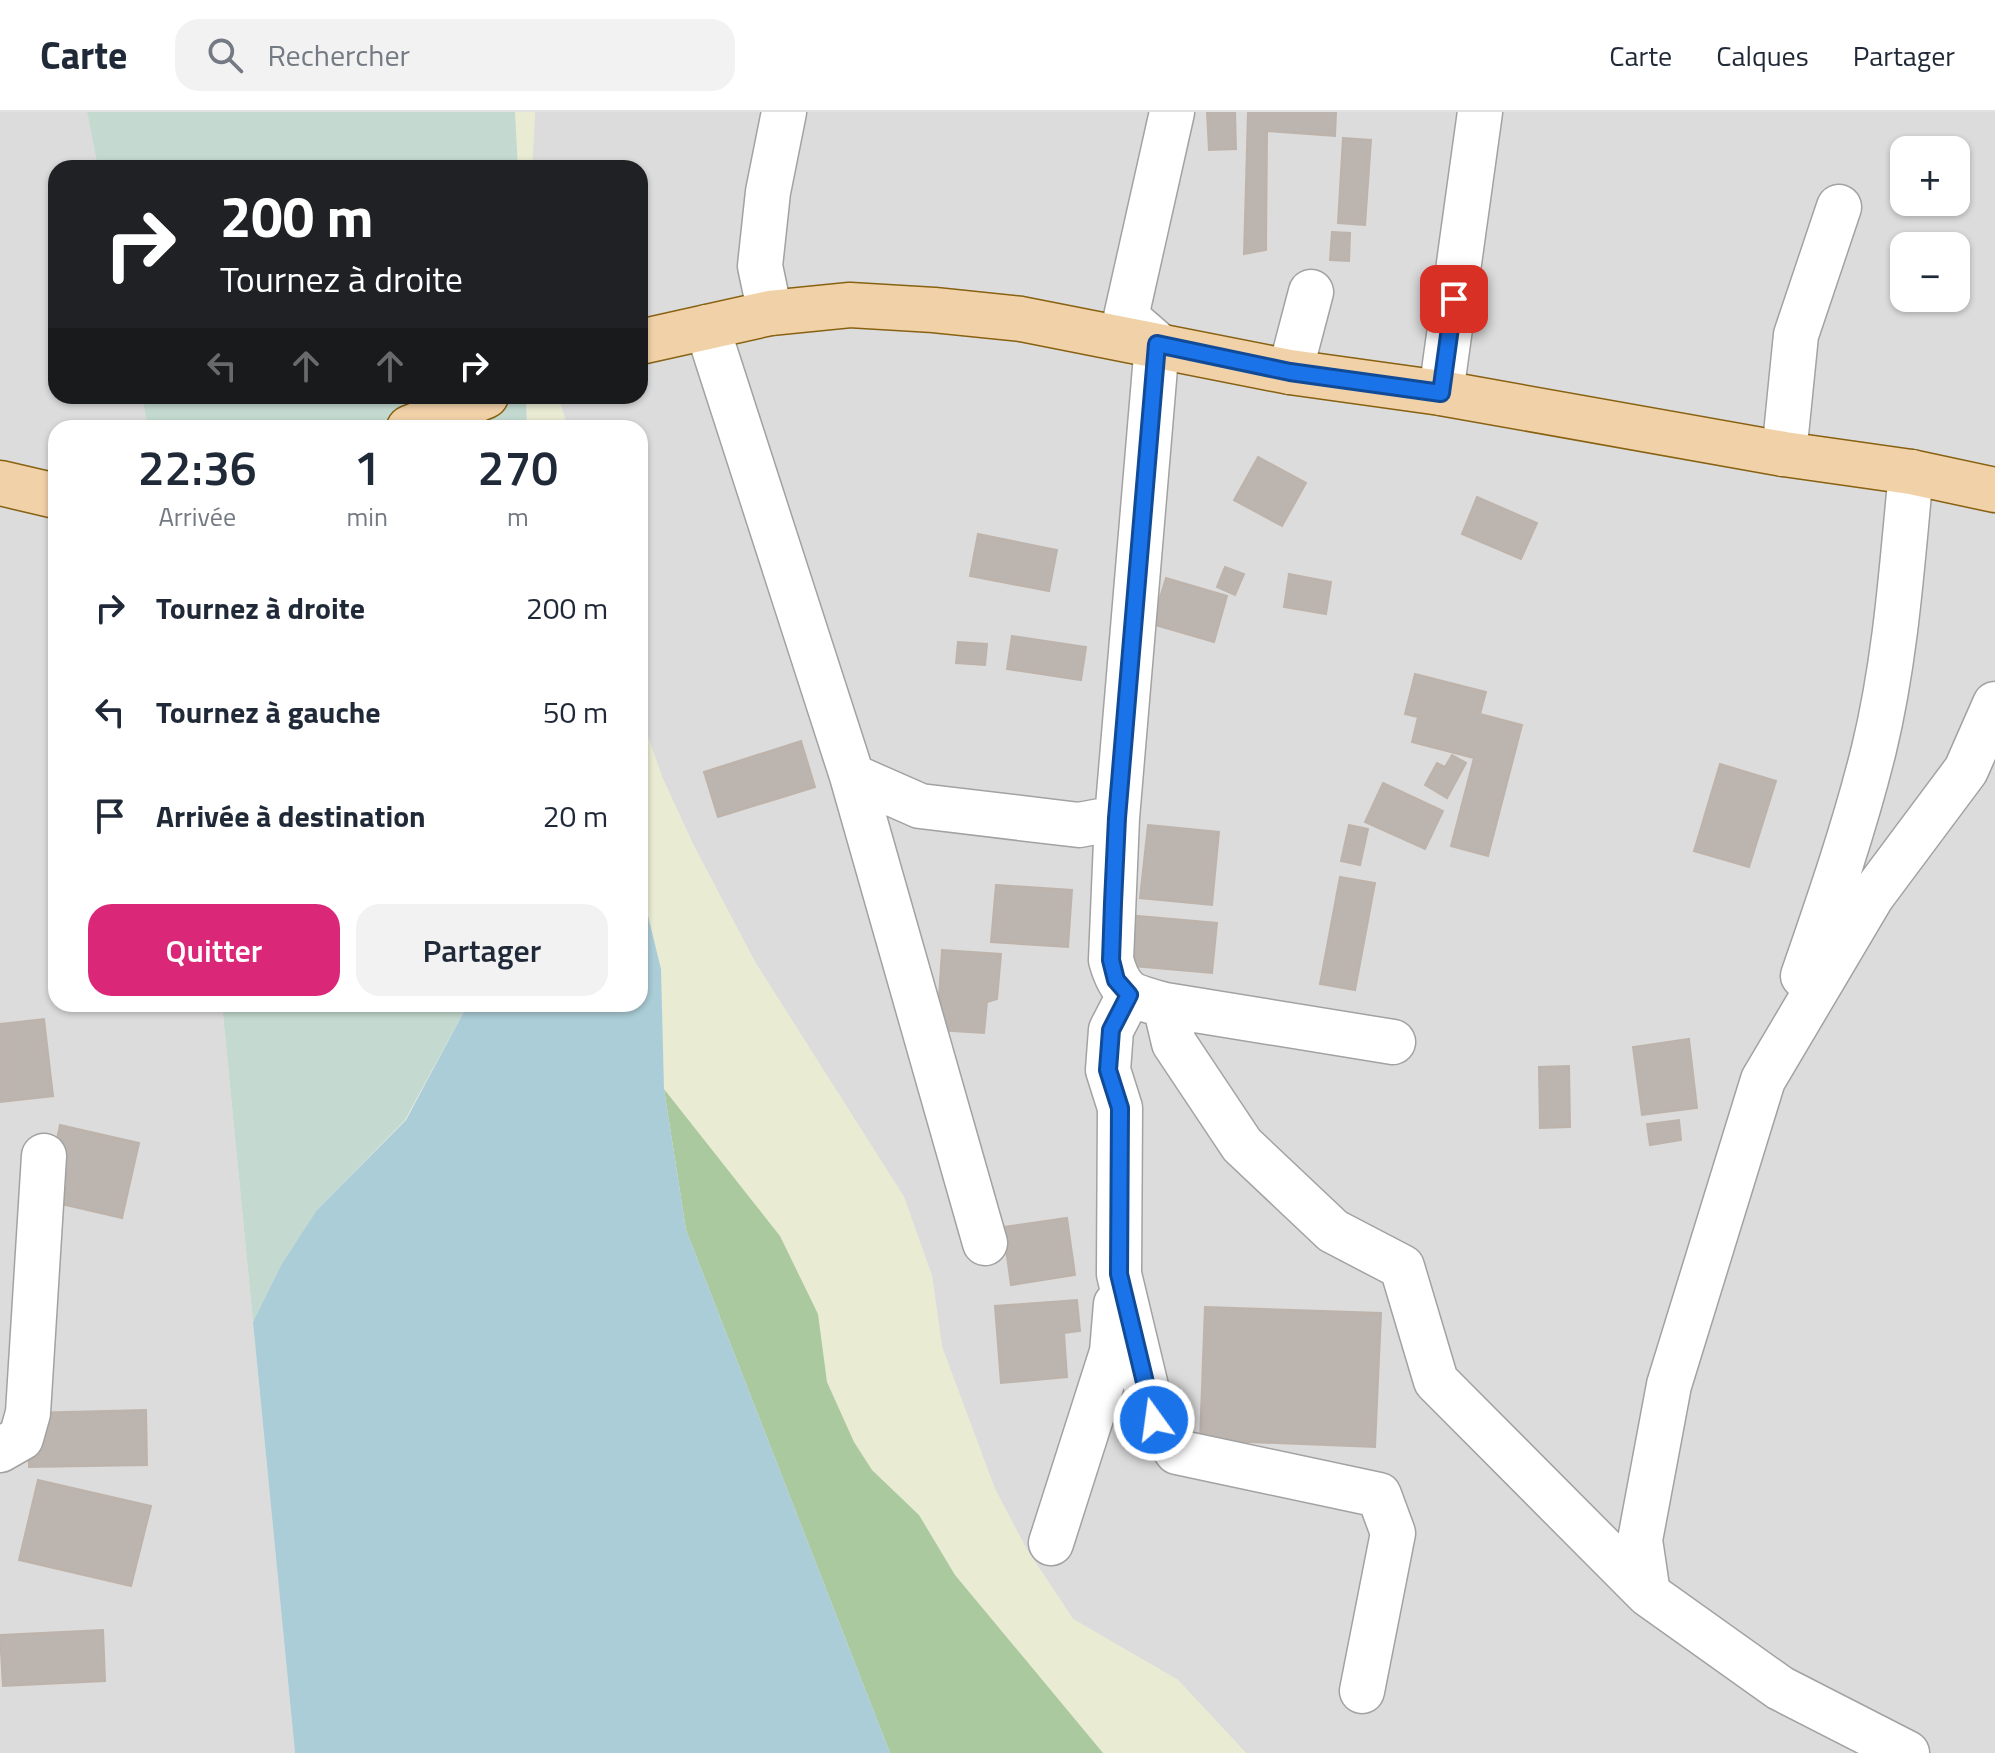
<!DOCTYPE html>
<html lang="fr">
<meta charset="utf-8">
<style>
:root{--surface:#fff;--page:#f2f2f3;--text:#1f2937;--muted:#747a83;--line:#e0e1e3;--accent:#db2777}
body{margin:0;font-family:"Titillium Web",sans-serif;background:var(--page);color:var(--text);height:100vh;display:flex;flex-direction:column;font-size:30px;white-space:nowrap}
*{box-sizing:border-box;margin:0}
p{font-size:26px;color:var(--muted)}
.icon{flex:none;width:44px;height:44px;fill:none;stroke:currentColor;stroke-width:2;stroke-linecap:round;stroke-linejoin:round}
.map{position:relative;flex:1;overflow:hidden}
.details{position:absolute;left:48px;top:308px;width:600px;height:592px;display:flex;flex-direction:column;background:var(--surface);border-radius:24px;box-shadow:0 2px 6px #0004}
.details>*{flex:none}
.banner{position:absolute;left:48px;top:48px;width:600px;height:244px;border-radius:24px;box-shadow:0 2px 6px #0004;background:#202124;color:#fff;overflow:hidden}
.controls{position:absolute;left:1890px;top:24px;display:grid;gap:16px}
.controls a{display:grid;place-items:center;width:80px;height:80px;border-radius:16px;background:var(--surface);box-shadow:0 2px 6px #0004;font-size:40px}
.pin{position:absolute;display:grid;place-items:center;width:68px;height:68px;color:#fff;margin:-34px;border-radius:16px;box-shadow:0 4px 12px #0006}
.me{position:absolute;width:88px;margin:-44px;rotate:346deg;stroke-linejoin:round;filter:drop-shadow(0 0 6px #0008)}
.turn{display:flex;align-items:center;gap:28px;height:168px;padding:0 40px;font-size:36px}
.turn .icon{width:104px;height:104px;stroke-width:2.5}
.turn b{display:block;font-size:56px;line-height:68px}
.lanes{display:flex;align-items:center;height:76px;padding:0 40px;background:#0003;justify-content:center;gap:40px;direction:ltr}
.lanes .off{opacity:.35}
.eta{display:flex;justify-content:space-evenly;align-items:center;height:136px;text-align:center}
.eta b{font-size:48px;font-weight:600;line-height:56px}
.cta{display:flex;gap:16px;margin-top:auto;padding:16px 40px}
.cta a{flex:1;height:92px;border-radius:24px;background:var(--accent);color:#fff;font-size:32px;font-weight:600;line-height:92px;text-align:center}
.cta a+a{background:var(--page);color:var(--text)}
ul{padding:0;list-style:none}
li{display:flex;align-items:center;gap:24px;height:104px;padding:0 40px}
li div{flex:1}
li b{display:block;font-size:30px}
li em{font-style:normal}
header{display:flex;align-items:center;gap:48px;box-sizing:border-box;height:112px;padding:0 40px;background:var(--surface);border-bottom:2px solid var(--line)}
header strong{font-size:38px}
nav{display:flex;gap:44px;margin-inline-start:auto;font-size:28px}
.search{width:560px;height:72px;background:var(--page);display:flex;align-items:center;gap:20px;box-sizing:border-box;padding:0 28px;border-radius:24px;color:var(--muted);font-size:30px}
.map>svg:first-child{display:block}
.residential{fill:#dcdcdc;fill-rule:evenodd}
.farmland{fill:#e9ebd3}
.forest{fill:#abc99f}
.wetland{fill:#c4dad0}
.water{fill:#abcdd7}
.building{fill:#bbb4af;stroke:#beb3aa;stroke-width:2}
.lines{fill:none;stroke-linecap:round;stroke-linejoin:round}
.minor-casing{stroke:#a2a2a2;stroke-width:47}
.major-casing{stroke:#886111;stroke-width:47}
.minor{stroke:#fff;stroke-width:44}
.major{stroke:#f1d2a8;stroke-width:44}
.route-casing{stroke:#114b97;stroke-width:20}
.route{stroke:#1a73e8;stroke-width:14}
</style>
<header>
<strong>Carte</strong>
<div class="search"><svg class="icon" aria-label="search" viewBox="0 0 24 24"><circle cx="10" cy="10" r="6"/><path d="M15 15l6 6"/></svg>Rechercher</div>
<nav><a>Carte</a><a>Calques</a><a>Partager</a></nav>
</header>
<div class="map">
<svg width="1995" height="1641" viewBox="0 0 1995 1641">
<rect width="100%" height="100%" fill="#eeebe6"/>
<!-- residential -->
<path class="residential" d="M0,0H87L98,56H56V284H142L148,316H56V892H222L295,1641H0Z
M535,0H1995V1641H1246L1178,1568L1073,1507L1026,1436L995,1377L942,1235L932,1164L904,1085L755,850L693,732L662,665L640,601V316H568L558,284H640V56H532ZM1904,38H1956V90H1904ZM1904,134H1956V186H1904Z"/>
<!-- farmland -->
<path class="farmland" d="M515,0H535L532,56H518Z
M526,284H558L568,316H527Z
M640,601L662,665L693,732L755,850L904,1085L932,1164L942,1235L995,1377L1026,1436L1073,1507L1178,1568L1246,1641H1103L955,1463L919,1403L872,1358L854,1330L827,1270L818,1202L780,1124L664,977L661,857L640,771Z"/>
<!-- forest -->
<path class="forest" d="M664,977L780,1124L818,1202L827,1270L854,1330L872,1358L919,1403L955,1463L1103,1641H890L686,1118Z"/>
<!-- wetland -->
<path class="wetland" d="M87,0H515L518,56H98Z
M142,284H526L527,316H148Z
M222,892H468L405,1008L316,1099L281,1153L253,1210Z"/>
<!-- water -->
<path class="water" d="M640,771L661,857L664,977L686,1118L890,1641H295L253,1210L281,1153L316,1099L406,1008L468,892H640Z"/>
<!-- building -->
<path class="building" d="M1207,0H1235L1236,37L1209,38Z
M1248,0H1336L1335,24L1267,19L1266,138L1244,142Z
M1343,26L1371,28L1365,113L1338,111Z
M1332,120L1350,121L1349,149L1330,148Z
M1258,345L1306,371L1282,414L1234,388Z
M1477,385L1537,411L1521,447L1462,422Z
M978,422L1057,438L1049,479L970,464Z
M1225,455L1244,462L1235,483L1217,475Z
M1289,462L1331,470L1326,502L1284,495Z
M1166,466L1227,484L1214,530L1152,512Z
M1012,524L1086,535L1081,568L1007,557Z
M958,530L987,532L985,553L956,551Z
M1415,562L1486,580L1480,602L1522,613L1488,744L1451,734L1474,646L1412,630L1418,605L1405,602Z
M801,629L815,675L718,705L704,660Z
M1452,643L1466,651L1447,686L1425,673L1437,651L1445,655Z
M1720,652L1776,669L1749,755L1694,739Z
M1383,671L1443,699L1425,737L1365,710Z
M1148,713L1219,720L1212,793L1140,786Z
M1349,713L1368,717L1360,753L1341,749Z
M1340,765L1375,771L1355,878L1320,872Z
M996,773L1072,778L1068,835L991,830Z
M1127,803L1217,811L1212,861L1122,853Z
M942,838L1001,842L997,887L987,890L984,921L937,918Z
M44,907L53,984L0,990V912Z
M1689,927L1697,996L1642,1003L1633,935Z
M1569,954L1570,1015L1540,1016L1539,955Z
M1679,1008L1681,1028L1650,1033L1647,1012Z
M60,1013L139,1031L122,1106L44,1088Z
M1067,1106L1075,1163L1011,1173L1003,1115Z
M1077,1188L1080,1219L1064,1221L1067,1265L1001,1271L995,1194Z
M1205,1195L1381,1201L1375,1335L1200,1328Z
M146,1298L147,1353L29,1355L28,1301Z
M38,1368L151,1394L131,1474L19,1448Z
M103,1518L105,1569L3,1574L0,1523Z"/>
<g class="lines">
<!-- minor casing -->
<g class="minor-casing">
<path id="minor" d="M1172,0L1126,205L1157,232L1117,706L1111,848C1121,884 1132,884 1165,893L1393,930
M770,201L760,154L768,80L784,0
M707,215L852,664L985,1131
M1290,260L1311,180
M1441,281L1480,0
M1784,342L1796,223L1839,95
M852,664L920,694L1079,713L1117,706
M1803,864C1829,789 1855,714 1874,637C1896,546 1902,453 1911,360
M1129,883L1111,918L1108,958L1120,996L1119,1162L1154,1308L1177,1340L1379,1383L1393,1421L1362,1579
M1165,893L1174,931L1242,1033L1333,1119L1402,1155L1436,1269L1648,1482L1780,1576L1907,1641
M0,1338L21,1326L28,1301L44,1044
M1051,1431L1112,1240L1116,1192
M1648,1482L1640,1428L1669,1273L1763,968L1872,784L1966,658L1995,592"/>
</g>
<!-- major casing -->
<g class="major-casing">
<path id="major" d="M640,230L770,201L850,193L934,198L1021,207L1290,260L1441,281L1784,342L1911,360L1995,378
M409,316L486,284
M0,371L56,384"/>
</g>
<!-- minor -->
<use href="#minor" class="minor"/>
<!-- major -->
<use href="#major" class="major"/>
</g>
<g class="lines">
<!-- route casing -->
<g class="route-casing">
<path id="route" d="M1154,1308L1119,1162L1120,996L1108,958L1111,918L1129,883L1116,868L1111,848L1113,791L1117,706L1157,232L1290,260L1441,281L1454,187"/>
</g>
<!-- route -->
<use href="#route" class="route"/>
</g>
</svg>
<div class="controls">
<a>+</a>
<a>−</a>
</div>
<div class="pin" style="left:1454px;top:187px;background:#d93025"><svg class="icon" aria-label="arrive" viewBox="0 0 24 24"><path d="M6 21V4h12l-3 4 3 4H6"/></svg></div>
<svg class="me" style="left:1154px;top:1308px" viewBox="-20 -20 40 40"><circle r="17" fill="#1a73e8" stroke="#fff" stroke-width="3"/><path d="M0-11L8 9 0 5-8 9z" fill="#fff"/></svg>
<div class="banner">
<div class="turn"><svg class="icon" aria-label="right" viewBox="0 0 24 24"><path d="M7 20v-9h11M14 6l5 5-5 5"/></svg><div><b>200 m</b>Tournez à droite</div></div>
<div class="lanes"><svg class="icon off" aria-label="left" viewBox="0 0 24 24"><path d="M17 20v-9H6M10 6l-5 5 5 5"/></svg><svg class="icon off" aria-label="ahead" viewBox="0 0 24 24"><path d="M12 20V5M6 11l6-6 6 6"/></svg><svg class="icon off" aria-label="ahead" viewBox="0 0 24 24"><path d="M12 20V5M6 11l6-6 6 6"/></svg><svg class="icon" aria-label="right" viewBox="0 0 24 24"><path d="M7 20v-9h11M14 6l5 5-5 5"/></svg></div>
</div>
<section class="details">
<div class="eta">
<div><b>22:36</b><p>Arrivée</p></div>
<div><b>1</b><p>min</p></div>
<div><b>270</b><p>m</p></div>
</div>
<ul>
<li><svg class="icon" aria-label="right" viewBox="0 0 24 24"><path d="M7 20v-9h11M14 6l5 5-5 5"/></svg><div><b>Tournez à droite</b></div><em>200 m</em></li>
<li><svg class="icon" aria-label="left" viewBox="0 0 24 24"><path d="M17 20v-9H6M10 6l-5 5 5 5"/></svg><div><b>Tournez à gauche</b></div><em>50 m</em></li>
<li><svg class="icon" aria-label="arrive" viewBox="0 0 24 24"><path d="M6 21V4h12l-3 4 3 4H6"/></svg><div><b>Arrivée à destination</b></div><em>20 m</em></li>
</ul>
<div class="cta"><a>Quitter</a><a>Partager</a></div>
</section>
</div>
